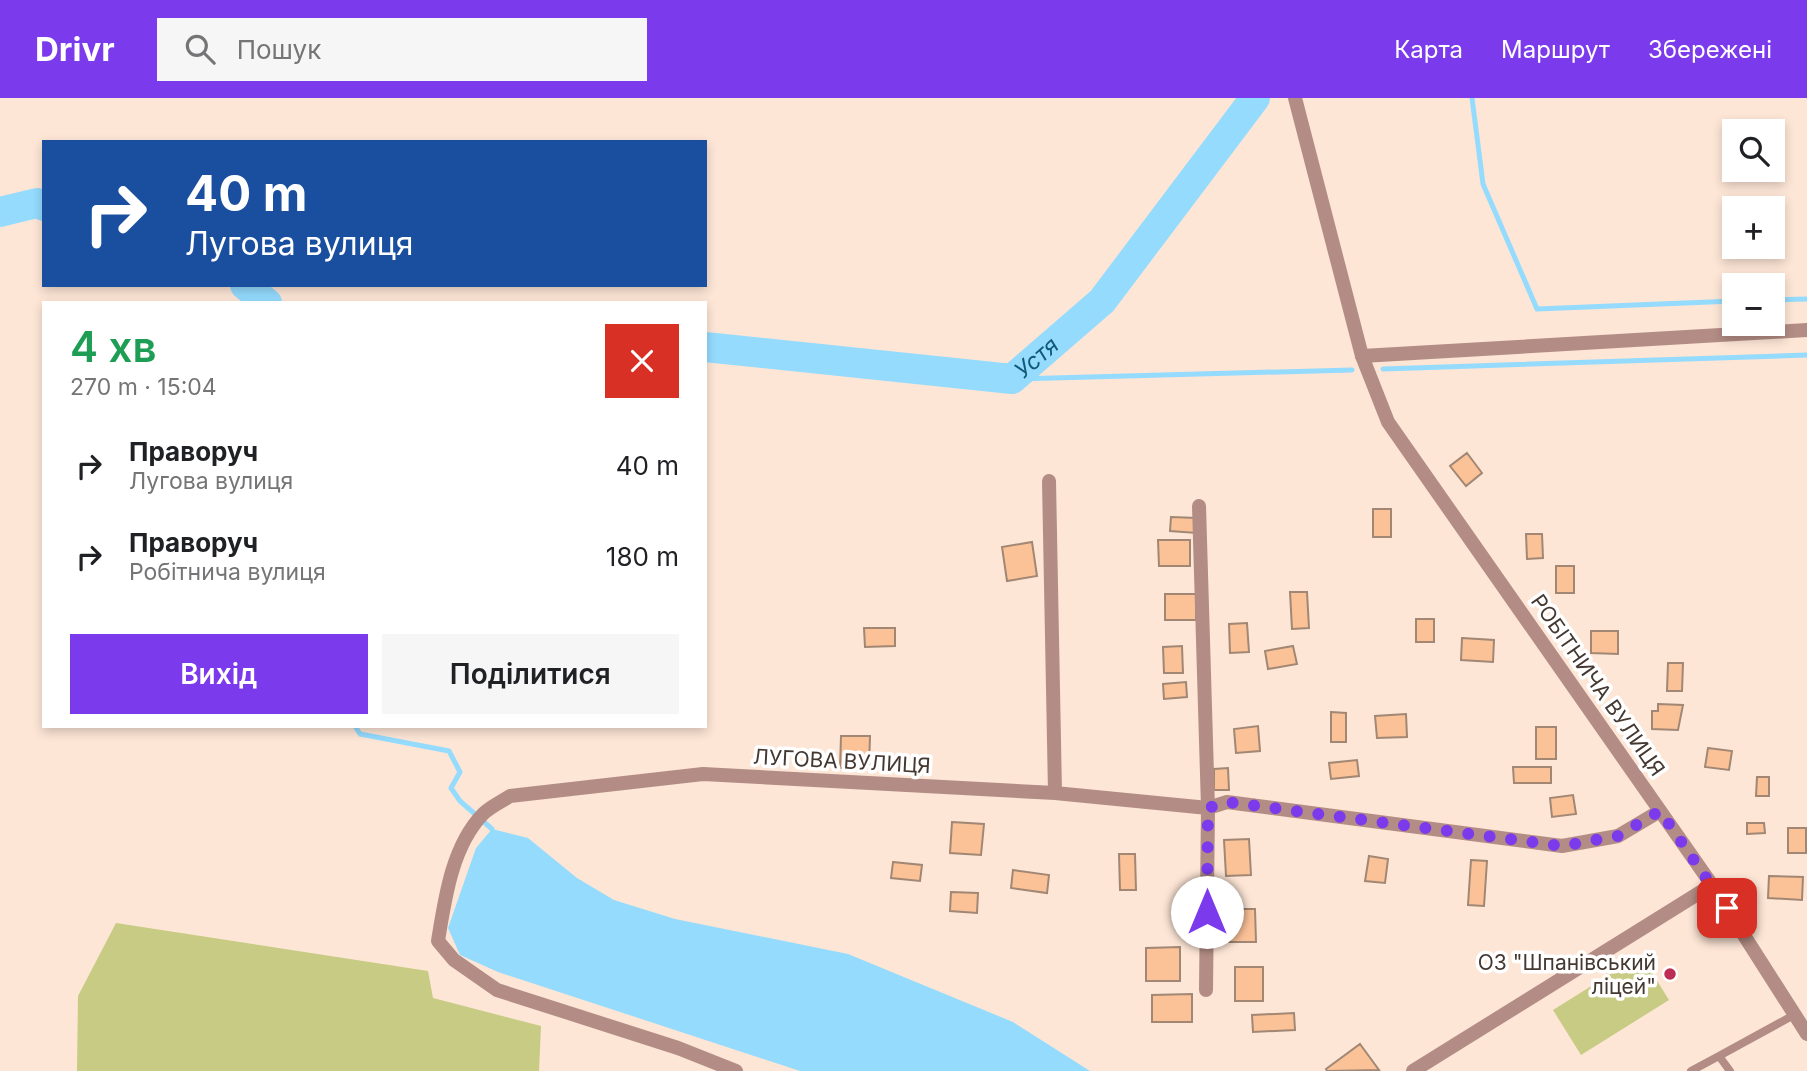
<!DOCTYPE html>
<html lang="uk">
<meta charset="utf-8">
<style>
:root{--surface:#fff;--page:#f6f6f6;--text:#202124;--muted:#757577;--accent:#7c3aed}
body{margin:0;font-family:Inter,sans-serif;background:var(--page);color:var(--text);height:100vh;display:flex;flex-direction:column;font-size:26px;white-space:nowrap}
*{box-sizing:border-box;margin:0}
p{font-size:23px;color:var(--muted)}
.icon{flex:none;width:38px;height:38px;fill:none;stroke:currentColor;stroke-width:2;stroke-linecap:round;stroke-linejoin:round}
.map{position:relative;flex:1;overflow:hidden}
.sheet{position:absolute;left:42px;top:203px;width:665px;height:427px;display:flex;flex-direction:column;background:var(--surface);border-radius:0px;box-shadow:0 4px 10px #0003}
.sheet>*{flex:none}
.guide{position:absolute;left:42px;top:42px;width:665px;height:147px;border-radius:0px;box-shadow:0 4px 10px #0003;background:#1a4fa0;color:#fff;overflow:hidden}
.buttons{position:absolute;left:1722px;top:21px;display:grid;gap:14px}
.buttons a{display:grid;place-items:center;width:63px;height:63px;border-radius:0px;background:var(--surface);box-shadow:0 4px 10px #0003;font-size:35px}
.pin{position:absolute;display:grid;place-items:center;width:60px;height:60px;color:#fff;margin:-30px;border-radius:14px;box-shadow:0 4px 10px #0006}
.me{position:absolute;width:77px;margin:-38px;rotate:0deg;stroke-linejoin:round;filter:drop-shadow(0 0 5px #0008)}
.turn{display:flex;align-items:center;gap:24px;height:147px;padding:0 28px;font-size:32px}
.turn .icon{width:91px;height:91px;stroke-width:2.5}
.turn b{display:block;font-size:49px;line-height:60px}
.round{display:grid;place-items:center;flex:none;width:74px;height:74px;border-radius:0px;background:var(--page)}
.overview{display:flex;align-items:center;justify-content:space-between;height:119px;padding:0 28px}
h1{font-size:42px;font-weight:600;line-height:52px;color:#1e9e55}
.action{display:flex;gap:14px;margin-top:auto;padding:14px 28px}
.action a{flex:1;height:80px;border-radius:0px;background:var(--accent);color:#fff;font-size:28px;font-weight:600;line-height:80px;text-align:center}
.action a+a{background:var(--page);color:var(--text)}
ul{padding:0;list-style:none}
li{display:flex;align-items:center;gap:21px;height:91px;padding:0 28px}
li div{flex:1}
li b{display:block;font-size:26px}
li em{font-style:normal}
header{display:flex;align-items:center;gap:42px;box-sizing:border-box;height:98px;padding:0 35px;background:var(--accent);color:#fff}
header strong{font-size:33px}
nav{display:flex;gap:38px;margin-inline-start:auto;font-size:24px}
.search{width:490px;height:63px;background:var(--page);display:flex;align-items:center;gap:18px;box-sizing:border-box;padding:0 24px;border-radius:0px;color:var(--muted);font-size:26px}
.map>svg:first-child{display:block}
.green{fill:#c7cb83}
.water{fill:#94dbfe}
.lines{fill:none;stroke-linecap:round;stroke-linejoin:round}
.stream{stroke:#94dbfe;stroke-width:5}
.river{stroke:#94dbfe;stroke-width:30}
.building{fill:#fbc298;stroke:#a18774;stroke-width:2}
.service{stroke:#b38d85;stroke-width:8}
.minor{stroke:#b38d85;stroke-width:14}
.tertiary{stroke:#b38d85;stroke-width:14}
.route{stroke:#7c3aed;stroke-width:12;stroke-dasharray:0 21.6}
.poi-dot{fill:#bc2c54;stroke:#fff;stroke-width:2.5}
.labels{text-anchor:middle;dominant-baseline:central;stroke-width:7;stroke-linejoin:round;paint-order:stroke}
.street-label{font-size:21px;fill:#443831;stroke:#fff}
.poi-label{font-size:21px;fill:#443831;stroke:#fff;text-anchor:end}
.water-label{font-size:23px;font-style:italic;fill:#0f5977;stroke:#fff}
</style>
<header>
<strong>Drivr</strong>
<div class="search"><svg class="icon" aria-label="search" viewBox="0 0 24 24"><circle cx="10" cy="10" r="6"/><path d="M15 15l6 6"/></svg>Пошук</div>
<nav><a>Карта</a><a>Маршрут</a><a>Збережені</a></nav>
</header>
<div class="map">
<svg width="1807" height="973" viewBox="0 0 1807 973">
<rect width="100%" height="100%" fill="#fde6d6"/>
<!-- green -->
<path class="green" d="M116,825L428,873L433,900L541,928L539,973H77L78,898Z
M1641,857L1669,902L1581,957L1553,912Z"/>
<!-- water -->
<path class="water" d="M492,731L528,740L577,780L614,802L675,821L848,856L1013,924L1090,973H800L498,874L460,857L448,830L476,750Z"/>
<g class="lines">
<!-- stream -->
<path class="stream" d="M1472,0L1483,86L1537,211L1734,203
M1773,202L1807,201
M1383,271L1807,257
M1012,281L1352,272
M355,628L360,636L449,653L460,674L451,690L460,703L492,731"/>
<!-- river -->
<g class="river">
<path d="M0,114L37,105L44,108"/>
<path d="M245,187L267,205"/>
<path id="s1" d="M705,249L1012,281L1102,203L1255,0"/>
</g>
</g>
<!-- building -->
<path class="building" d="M1467,355L1482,375L1466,388L1450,368Z
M1373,411H1391V439H1373Z
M1171,419L1197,420V435L1170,433Z
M1526,436H1542L1543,460L1527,461Z
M1158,442H1190V468H1159Z
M1032,444L1037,478L1007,483L1002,449Z
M1556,468H1574V495H1556Z
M1290,494H1307L1309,530L1292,531Z
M1165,496H1196V522H1165Z
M1416,521H1434V544H1416Z
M1247,525L1249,554L1230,555L1229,526Z
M864,530H895V548L865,549Z
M1591,533H1618V556L1591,555Z
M1462,540L1494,542L1493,564L1461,562Z
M1182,548L1183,575H1164L1163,549Z
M1293,548L1297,566L1268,571L1265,553Z
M1668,565H1683L1682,593H1667Z
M1186,584L1187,599L1164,601L1163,586Z
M1658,606L1683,607L1678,632L1652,631V613H1658Z
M1331,614L1346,615V644H1331Z
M1406,616L1407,639L1377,640L1375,618Z
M1258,628L1260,653L1236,655L1234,631Z
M1536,629H1556V661H1536Z
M841,638H870L869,670H840Z
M1708,650L1732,653L1729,672L1705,669Z
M1357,662L1359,678L1331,681L1329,665Z
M1513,669H1551V685H1514Z
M1228,670L1229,692H1214V671Z
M1757,679H1769V698H1756Z
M1573,697L1576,716L1552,719L1550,700Z
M952,724L984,726L981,757L950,755Z
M1747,725H1764L1765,735L1747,736Z
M1788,730H1806V755H1788Z
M1249,741L1251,777L1226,778L1224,742Z
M1119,756H1135L1136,792H1120Z
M1369,758L1388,761L1385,785L1365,783Z
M1471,762L1487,763L1484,808L1468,807Z
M893,764L922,767L920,783L891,780Z
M1013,772L1049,777L1047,795L1011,790Z
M1769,778L1803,779L1802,802L1768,800Z
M951,794L978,795L977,815L950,813Z
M1229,811H1255L1256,844H1229Z
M1180,849V883H1146V850Z
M1235,869H1263V903H1235Z
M1192,896V924H1152V897Z
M1294,915L1295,932L1253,934L1252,917Z
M1360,946L1379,972L1327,973L1326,971Z"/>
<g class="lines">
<!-- service -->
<path class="service" d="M1691,973L1719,958
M1730,973L1719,958L1794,917"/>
<!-- minor -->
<path class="minor" d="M1362,258L1807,232
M1049,383L1055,695
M1199,408L1208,710L1206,892
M736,973L678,950L497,892L454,862L438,843C445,800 452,748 483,716C490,709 501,704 510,698L703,676L1055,695L1208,710L1227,704L1562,748L1618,738L1660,713
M1413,973L1712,787"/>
<!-- tertiary -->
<path class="tertiary" d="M1295,0L1362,258L1388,324L1712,787L1807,936"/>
</g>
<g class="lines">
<!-- route -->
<path class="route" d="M1207,814L1208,710L1227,704L1562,748L1618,738L1660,713L1727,810"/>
</g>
<!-- markers -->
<circle class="poi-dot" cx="1670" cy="876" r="7"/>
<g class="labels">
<!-- street labels -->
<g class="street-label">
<text transform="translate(1598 587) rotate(55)">РОБІТНИЧА ВУЛИЦЯ</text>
<text transform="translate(842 663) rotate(3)">ЛУГОВА ВУЛИЦЯ</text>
</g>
<!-- poi labels -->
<g class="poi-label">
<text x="1656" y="864">ОЗ "Шпанівський<tspan x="1656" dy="24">ліцей"</tspan></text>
</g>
<!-- water labels -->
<g class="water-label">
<text stroke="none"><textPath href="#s1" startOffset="341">Устя</textPath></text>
</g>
</g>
</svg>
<div class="buttons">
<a><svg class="icon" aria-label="search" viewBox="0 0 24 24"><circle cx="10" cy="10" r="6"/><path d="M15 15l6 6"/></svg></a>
<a>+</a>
<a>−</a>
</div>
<div class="pin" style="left:1727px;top:810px;background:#d93025"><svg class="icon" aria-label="arrive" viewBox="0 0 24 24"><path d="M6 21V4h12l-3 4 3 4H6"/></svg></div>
<svg class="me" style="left:1207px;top:814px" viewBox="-20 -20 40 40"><circle r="19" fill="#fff"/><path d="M0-13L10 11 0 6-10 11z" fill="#7c3aed"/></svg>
<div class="guide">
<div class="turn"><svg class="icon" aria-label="right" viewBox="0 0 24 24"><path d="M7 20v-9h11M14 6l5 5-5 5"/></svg><div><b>40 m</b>Лугова вулиця</div></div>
</div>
<section class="sheet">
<div class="overview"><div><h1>4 хв</h1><p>270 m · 15:04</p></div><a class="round" style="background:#d93025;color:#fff"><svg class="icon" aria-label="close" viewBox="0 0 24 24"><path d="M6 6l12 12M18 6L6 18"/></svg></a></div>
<ul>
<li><svg class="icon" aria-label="right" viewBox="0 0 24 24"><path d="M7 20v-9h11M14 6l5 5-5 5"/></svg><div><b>Праворуч</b><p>Лугова вулиця</p></div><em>40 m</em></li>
<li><svg class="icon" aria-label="right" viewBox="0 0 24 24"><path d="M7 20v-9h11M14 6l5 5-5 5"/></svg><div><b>Праворуч</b><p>Робітнича вулиця</p></div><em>180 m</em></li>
</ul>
<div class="action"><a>Вихід</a><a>Поділитися</a></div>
</section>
</div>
